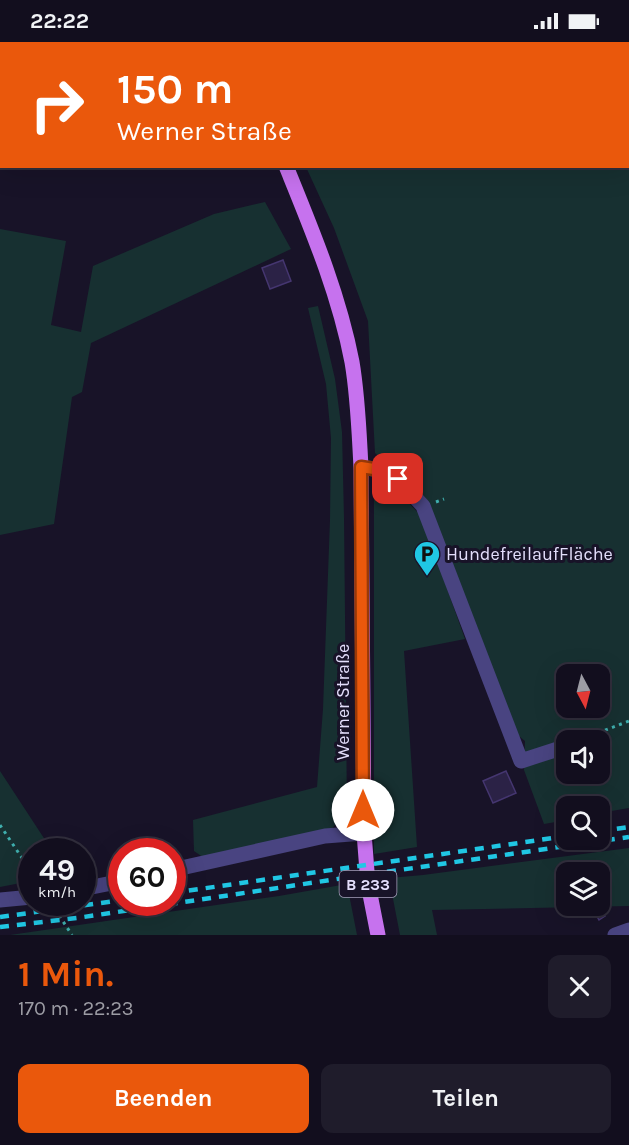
<!DOCTYPE html>
<html lang="de">
<meta charset="utf-8">
<style>
:root{--surface:#120e1e;--page:#1f1c2b;--text:#f1f3f6;--muted:#9c9ca4;--line:#312e3c;--accent:#ea580c}
body{margin:0;font-family:Karla,sans-serif;background:var(--page);color:var(--text);height:100vh;display:flex;flex-direction:column;font-size:22px;white-space:nowrap}
*{box-sizing:border-box;margin:0}
p{font-size:20px;color:var(--muted)}
.icon{flex:none;width:33px;height:33px;fill:none;stroke:currentColor;stroke-width:2;stroke-linecap:round;stroke-linejoin:round}
.map{position:relative;height:893px;overflow:hidden}
.side{display:flex;flex-direction:column;background:var(--surface);flex:1}
.side>*{flex:none}
.banner{position:absolute;left:0px;top:0px;width:630px;height:126px;box-shadow:0 6px 24px #0002,0 0 0 2px var(--line);background:#ea580c;color:#fff;overflow:hidden}
.needle{width:39px;rotate:173deg}
.controls{position:absolute;left:556px;top:622px;display:grid;gap:12px}
.controls a{display:grid;place-items:center;width:54px;height:54px;border-radius:12px;background:var(--surface);box-shadow:0 6px 24px #0002,0 0 0 2px var(--line);font-size:30px}
.speed{position:absolute;left:18px;top:796px;display:flex;gap:12px;font-size:30px;font-weight:700;text-align:center}
.speed>*{display:grid;place-content:center;width:78px;height:78px;border-radius:50%;background:var(--surface);box-shadow:0 6px 24px #0002,0 0 0 2px var(--line);line-height:1}
.speed small{font-size:15px;font-weight:400}
.speed .limit{border:9px solid #d22;background:#fff;color:#111}
.pin{position:absolute;display:grid;place-items:center;width:51px;height:51px;color:#fff;margin:-26px;border-radius:12px;box-shadow:0 3px 9px #0006}
.me{position:absolute;width:66px;margin:-33px;rotate:0deg;stroke-linejoin:round;filter:drop-shadow(0 0 4px #0008)}
.turn{display:flex;align-items:center;gap:21px;height:126px;padding:0 18px;font-size:27px}
.turn .icon{width:78px;height:78px;stroke-width:2.5}
.turn b{display:block;font-size:42px;line-height:51px}
.round{display:grid;place-items:center;flex:none;width:63px;height:63px;border-radius:12px;background:var(--page)}
.overview{display:flex;align-items:center;justify-content:space-between;height:102px;padding:0 18px}
h1{font-size:36px;font-weight:700;line-height:45px;color:var(--accent)}
.primary-button{display:flex;gap:12px;margin-top:auto;padding:12px 18px}
.primary-button a{flex:1;height:69px;border-radius:12px;background:var(--accent);color:#fff;font-size:24px;font-weight:700;line-height:69px;text-align:center}
.primary-button a+a{background:var(--page);color:var(--text)}
.status{display:flex;justify-content:space-between;align-items:center;height:42px;padding:0 30px;background:var(--surface);direction:ltr}
.status svg{height:16px;fill:currentColor}
.map>svg:first-child{display:block}
.green{fill:#173031;fill-rule:evenodd}
.building{fill:#2b2246;stroke:#453670;stroke-width:1.5}
.lines{fill:none;stroke-linecap:round;stroke-linejoin:round}
.path{stroke:#3faead;stroke-width:3;stroke-dasharray:3 4.5;stroke-linecap:butt}
.minor{stroke:#494481;stroke-width:15}
.major{stroke:#c672ee;stroke-width:15}
.rail{stroke:#20c7e4;stroke-width:4.5;stroke-dasharray:9 8;stroke-linecap:butt}
.route-casing{stroke:#983908;stroke-width:15}
.route{stroke:#ea580c;stroke-width:10}
.labels{text-anchor:middle;dominant-baseline:central;stroke-width:6;stroke-linejoin:round;paint-order:stroke}
.shield{fill:#181328;stroke:#a6a1bc;stroke-width:1.5}
.shield-label{font-size:16px;font-weight:bold;fill:#e3defb}
.poi-label{font-size:18px;fill:#e3defb;stroke:#181328;text-anchor:start}
.street-label{font-size:18px;fill:#e3defb;stroke:#181328}
</style>
<div class="status"><b>22:22</b><svg viewBox="0 0 49 12"><path d="M0 12V9h3v3zM5 12V6h3v6zM10 12V3h3v9zM15 12V0h3v12zM26 1h20v11H26zM47 4h2v5h-2z"/></svg></div>
<div class="map">
<svg width="629" height="893" viewBox="0 0 629 893">
<rect width="100%" height="100%" fill="#181328"/>
<!-- green -->
<path class="green" d="M249,0H629V766L600,771V765H567V778L544,782L524,728L525,699L514,690L428,459L375,411L368,279L334,186L306,125L628,124V2H250ZM567,633H600V666H567ZM567,699H600V732H567Z
M265,160L291,207L91,301L82,350L72,355L54,482L0,493V187L66,199L51,283L81,290L93,224L214,172Z
M318,264L335,337L342,390L344,476L347,769L329,790L207,818L194,809L193,778L317,745L323,667L330,478L331,396L326,342L308,266Z
M392,443L421,474L465,597L404,609L417,805L374,812V448Z
M0,729L53,810H32L31,839L0,845Z
M629,806V864L432,868L437,893H400L389,836L423,833ZM567,831H600V864H567Z
M347,842L357,893H10L279,854Z"/>
<!-- building -->
<path class="building" d="M283,218L291,239L270,247L262,226Z
M506,729L516,751L493,761L483,739Z
M599,864L605,874L599,878L593,867Z"/>
<g class="lines">
<!-- path -->
<path class="path" d="M436,460L444,457
M577,699L629,679
M0,783L32,831
M51,861L72,893"/>
<!-- minor -->
<path class="minor" d="M127,2L133,0
M0,33H2
M361,425L380,428L398,437L423,464L521,719L558,707
M172,828L325,794L364,791
M82,847L122,839
M0,858L32,855
M615,893L629,888"/>
<!-- major -->
<path class="major" d="M237,0L238,2
M286,124C312,188 339,252 352,320C358,355 359,390 361,425L364,791L368,842L378,893"/>
<!-- rail -->
<path class="rail" d="M600,789L629,785
M172,851L567,794
M0,875L122,858
M0,885L77,876L344,836L629,795"/>
</g>
<g class="lines">
<!-- route casing -->
<g class="route-casing">
<path id="route" d="M363,768L361,425L380,428L398,437"/>
</g>
<!-- route -->
<use href="#route" class="route"/>
</g>
<!-- icons -->
<defs>
<g id="parking-pin" transform="scale(1.35)"><path d="M0 17L-7.5 6A9.5 9.5 0 1 1 7.5 6Z" fill="#20c7e4" stroke="#181328"/><path d="M-3.5-5.5H1a3.5 3.5 0 0 1 0 7H-1V5.5H-3.5ZM-1-3.4V-.6H.8a1.4 1.4 0 0 0 0-2.8Z" fill="#111"/></g>
</defs>
<g fill-rule="evenodd">
<use href="#parking-pin" x="427" y="512"/>
</g>
<g class="labels">
<!-- shield labels -->
<rect class="shield" x="339.5" y="829" width="57" height="26" rx="4.5"/>
<g class="shield-label">
<text x="368" y="842">B 233</text>
</g>
<!-- poi labels -->
<g class="poi-label">
<text x="446" y="512">HundefreilaufFläche</text>
</g>
<!-- street labels -->
<g class="street-label">
<text transform="translate(343 660) rotate(-90)">Werner Straße</text>
</g>
</g>
</svg>
<div class="controls">
<a><svg class="needle" viewBox="-14 -14 28 28"><path d="M0-13l5 13h-10z" fill="#e53935"/><path d="M0 13l5-13h-10z" fill="#9c9ca4"/></svg></a>
<a><svg class="icon" aria-label="sound" viewBox="0 0 24 24"><path d="M4 9h4l5-4v14l-5-4H4zM17 9q2 3 0 6"/></svg></a>
<a><svg class="icon" aria-label="search" viewBox="0 0 24 24"><circle cx="10" cy="10" r="6"/><path d="M15 15l6 6"/></svg></a>
<a><svg class="icon" aria-label="layers" viewBox="0 0 24 24"><path d="M12 4l9 5-9 5-9-5zM3 14l9 5 9-5"/></svg></a>
</div>
<div class="speed"><div>49<small>km/h</small></div><div class="limit">60</div></div>
<div class="pin" style="left:398px;top:437px;background:#d93025"><svg class="icon" aria-label="arrive" viewBox="0 0 24 24"><path d="M6 21V4h12l-3 4 3 4H6"/></svg></div>
<svg class="me" style="left:363px;top:768px" viewBox="-20 -20 40 40"><circle r="19" fill="#fff"/><path d="M0-13L10 11 0 6-10 11z" fill="#ea580c"/></svg>
<div class="banner">
<div class="turn"><svg class="icon" aria-label="right" viewBox="0 0 24 24"><path d="M7 20v-9h11M14 6l5 5-5 5"/></svg><div><b>150 m</b>Werner Straße</div></div>
</div>
</div>
<section class="side">
<div class="overview"><div><h1>1 Min.</h1><p>170 m · 22:23</p></div><a class="round"><svg class="icon" aria-label="close" viewBox="0 0 24 24"><path d="M6 6l12 12M18 6L6 18"/></svg></a></div>
<div class="primary-button"><a>Beenden</a><a>Teilen</a></div>
</section>
